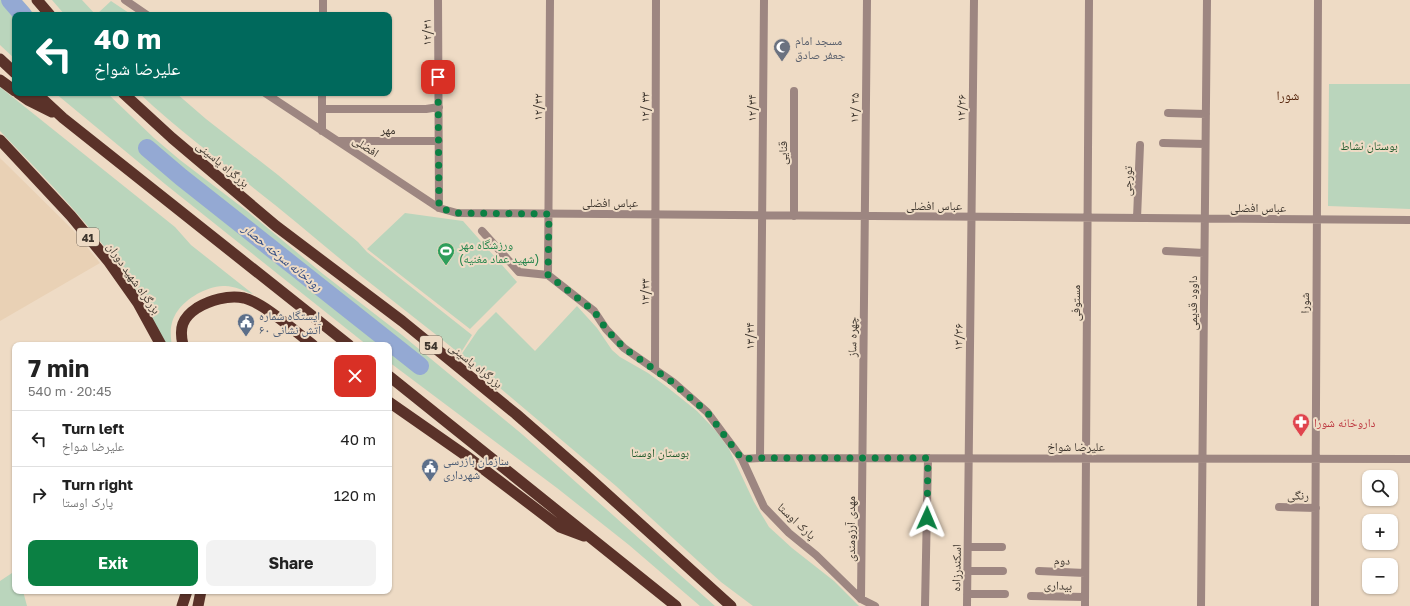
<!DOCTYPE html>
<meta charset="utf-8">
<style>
:root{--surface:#fff;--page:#f2f2f2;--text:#222;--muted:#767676;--line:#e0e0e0;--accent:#0b8043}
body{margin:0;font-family:"Golos Text","Noto Naskh Arabic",sans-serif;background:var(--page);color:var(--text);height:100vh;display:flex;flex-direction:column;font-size:15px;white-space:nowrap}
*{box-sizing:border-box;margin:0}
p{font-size:13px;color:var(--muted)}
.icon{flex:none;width:22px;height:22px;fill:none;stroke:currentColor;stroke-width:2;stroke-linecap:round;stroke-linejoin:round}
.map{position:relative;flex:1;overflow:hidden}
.details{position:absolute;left:12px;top:342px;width:380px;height:252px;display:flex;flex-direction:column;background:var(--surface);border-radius:8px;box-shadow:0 1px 3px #0004}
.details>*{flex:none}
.guide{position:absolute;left:12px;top:12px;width:380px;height:84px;border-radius:8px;box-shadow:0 1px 3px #0004;background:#00695c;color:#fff;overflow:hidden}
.fabs{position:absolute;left:1362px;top:470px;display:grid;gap:8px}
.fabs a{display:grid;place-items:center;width:36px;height:36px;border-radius:8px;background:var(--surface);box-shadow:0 1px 3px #0004;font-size:20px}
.pin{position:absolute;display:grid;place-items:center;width:34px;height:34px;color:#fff;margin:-17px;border-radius:8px;box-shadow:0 2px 6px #0006}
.me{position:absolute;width:44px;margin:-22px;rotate:1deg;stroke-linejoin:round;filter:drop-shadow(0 0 3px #0008)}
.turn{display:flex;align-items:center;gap:14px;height:84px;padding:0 16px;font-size:18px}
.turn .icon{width:52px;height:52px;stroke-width:2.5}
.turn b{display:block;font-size:28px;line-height:34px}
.round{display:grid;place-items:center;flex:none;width:42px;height:42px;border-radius:8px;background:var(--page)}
.head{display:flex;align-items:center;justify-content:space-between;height:68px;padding:0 16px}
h1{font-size:24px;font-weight:700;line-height:30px}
.primary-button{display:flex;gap:8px;margin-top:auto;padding:8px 16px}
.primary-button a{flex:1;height:46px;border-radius:8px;background:var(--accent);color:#fff;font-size:16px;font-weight:700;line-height:46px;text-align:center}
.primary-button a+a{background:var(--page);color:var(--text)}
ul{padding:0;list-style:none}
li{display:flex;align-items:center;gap:12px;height:56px;padding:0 16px;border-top:1px solid var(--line)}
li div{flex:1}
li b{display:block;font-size:15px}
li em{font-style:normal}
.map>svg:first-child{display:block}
.built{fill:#e9d1b5}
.green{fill:#bad5bc}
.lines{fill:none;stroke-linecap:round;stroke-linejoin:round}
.river{stroke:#94a9d3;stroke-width:18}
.minor{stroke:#9d8681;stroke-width:8}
.trunk{stroke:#5a3229;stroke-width:11}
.route{stroke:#0b8043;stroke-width:7;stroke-dasharray:0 12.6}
.labels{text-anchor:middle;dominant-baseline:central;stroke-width:4;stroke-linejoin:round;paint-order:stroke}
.shield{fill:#eedbc5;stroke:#72675b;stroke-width:1}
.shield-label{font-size:11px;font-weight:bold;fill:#3d352d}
.street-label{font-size:12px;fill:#3d352d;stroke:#eedbc5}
.worship-label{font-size:12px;fill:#5b616d;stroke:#eedbc5;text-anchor:start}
.park-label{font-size:12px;fill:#225a2c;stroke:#eedbc5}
.leisure-label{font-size:12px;fill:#27864d;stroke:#eedbc5;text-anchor:start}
.service-label{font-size:12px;fill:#4e5e75;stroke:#eedbc5;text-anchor:start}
.health-label{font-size:12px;fill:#be3a42;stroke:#eedbc5;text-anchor:start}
.neighbourhood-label{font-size:13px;fill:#56260d;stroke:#eedbc5}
.water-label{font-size:13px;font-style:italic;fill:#334c82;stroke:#eedbc5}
</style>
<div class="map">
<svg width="1410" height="606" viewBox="0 0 1410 606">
<rect width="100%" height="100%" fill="#eedbc5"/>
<!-- built -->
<path class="built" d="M0,158L73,230L100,263L0,321Z"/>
<!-- green -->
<path class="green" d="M0,0H22L35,15H15V59L0,45Z
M52,0H82L96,15H65Z
M111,1L132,15L97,14Z
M1329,84H1410V209L1328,206Z
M0,87L175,227L191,245L253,294C244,291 233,285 223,286C214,286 205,290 197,294C177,306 167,321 172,345H166C152,318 137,291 119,266C84,217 41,174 0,131Z
M55,93H107L154,138L180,160L247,211L323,274L402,335L523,435L715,606H700L629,545L557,488L389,362V345H367L165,184Z
M139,93H176L206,119L278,175L358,242L367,252L472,335L460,354C427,327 393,301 360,275C325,247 291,217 256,190C217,158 176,128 139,93Z
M405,213L463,221L517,282L470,329L367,249Z
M577,306L597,328L612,350L620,357L648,373L667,387L697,411L716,431L729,449L754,502L769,527L792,548L834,581L859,606H753L721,582L616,486L461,355L478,330L496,312L535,351Z
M15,571V591H23L27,606H0V581Z"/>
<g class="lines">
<!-- river -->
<path class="river" d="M10,0L23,15
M147,148L181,177L420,366"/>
<!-- minor -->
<path class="minor" d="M125,0L147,15
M438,0L439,208
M323,15V0
M265,93L439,208L457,213L1410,220
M322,109H426L439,107
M1168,113L1206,114
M322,131V93
M338,141H439
M1163,143L1205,144
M794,216V91
M1137,218L1140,145
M482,231L519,272L548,275
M1166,251L1204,253
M548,275L594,311L606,329L624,348L673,382L707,412L742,459L764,507L789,533L816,555L861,599L875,606
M548,275L550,0
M655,369L656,0
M760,458L764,0
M742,459L760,458L1410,459
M1279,507L1316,508
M968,547H1002
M967,571H1003
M1039,571L1085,573
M967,594H1005
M1031,596L1085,597
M861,599L867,0
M925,606L928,458
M967,606L974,0
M1085,606L1089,0
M1201,606L1207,0
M1315,606L1318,0"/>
<!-- trunk -->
<path class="trunk" d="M37,0L50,15
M0,59L15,73
M0,80L15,91
M18,93L28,100L52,112
M36,93L63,118L349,345
M123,93L172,138L276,226L402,321L516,414L587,476L731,606
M0,140L71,216L109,262L138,303L161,345
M183,345C179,328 182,318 197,308C210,300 228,295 244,298C264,303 296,332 313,345
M389,376L676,606
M389,402L465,455L560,527L584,536
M182,606L187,591
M198,606L201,591"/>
</g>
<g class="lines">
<!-- route -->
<path class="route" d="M438,77L439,208L457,213L549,214L548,275L594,311L606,329L624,348L672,382L707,412L742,459L760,458H928L927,518"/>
</g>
<!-- icons -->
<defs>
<g id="mosque-pin" transform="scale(0.9)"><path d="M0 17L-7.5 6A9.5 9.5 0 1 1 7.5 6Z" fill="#6b7280" stroke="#eedbc5"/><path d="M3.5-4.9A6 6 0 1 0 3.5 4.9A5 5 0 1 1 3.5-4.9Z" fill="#fff"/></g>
<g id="stadium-pin" transform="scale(0.9)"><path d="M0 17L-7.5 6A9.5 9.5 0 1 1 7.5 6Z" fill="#2e9e5b" stroke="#eedbc5"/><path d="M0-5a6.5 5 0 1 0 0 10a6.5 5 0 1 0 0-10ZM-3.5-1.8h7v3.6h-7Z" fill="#fff"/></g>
<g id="civic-pin" transform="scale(0.9)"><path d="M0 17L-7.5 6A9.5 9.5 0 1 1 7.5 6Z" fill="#5c6f8a" stroke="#eedbc5"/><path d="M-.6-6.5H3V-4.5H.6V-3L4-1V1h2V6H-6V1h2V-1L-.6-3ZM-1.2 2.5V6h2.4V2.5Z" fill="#fff"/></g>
<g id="pharmacy-pin" transform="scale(0.9)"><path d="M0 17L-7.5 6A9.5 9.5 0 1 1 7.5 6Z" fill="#e0444e" stroke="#eedbc5"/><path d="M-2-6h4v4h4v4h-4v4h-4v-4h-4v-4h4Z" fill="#fff"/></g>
</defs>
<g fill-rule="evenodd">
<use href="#mosque-pin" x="782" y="47"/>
<use href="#stadium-pin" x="446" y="251"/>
<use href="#civic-pin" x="246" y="322"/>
<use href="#pharmacy-pin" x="1301" y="422"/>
<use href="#civic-pin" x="430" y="467"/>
</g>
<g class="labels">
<!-- shield labels -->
<g class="shield">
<rect x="77" y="228" width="22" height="18" rx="3"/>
<rect x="420" y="336" width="22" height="18" rx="3"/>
</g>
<g class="shield-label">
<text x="88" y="237">41</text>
<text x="431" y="345">54</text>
</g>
<!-- street labels -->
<g class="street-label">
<text transform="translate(426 32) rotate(-90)">۱۲/۳۱</text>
<text transform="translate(537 107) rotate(-90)">۱۲/۳۲</text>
<text transform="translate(644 107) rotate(-90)">۱۲/ ۳۳</text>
<text transform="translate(751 108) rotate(-90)">۱۲/۳۴</text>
<text transform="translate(854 108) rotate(-89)">۱۲/ ۳۵</text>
<text transform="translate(961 108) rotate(-89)">۱۲/۳۶</text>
<text x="388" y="129">مهر</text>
<text transform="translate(366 146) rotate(33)">افضلی</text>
<text transform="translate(782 153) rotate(-90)">قنایی</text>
<text transform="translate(223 164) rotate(40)">بزرگراه یاسینی</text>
<text transform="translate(1127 181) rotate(-88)">تورجی</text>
<text x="610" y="202">عباس افضلی</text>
<text x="934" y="205">عباس افضلی</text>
<text x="1258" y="207">عباس افضلی</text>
<text transform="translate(134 278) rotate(55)">بزرگراه شهید دوران</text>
<text transform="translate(644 292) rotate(-90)">۱۳/۳۳</text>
<text transform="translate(1075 303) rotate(-90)">مستوفی</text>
<text transform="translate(1192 303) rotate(-90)">داوود قدیمی</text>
<text transform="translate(1304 303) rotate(-90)">شورا</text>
<text transform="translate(749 336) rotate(-90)">۱۳/۳۴</text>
<text transform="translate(852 337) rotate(-89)">چهره ساز</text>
<text transform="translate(958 337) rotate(-89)">۱۳/۳۶</text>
<text transform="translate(476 365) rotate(39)">بزرگراه یاسینی</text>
<text x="1076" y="446">علیرضا شواخ</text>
<text transform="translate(1298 495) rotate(1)">رنگی</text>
<text transform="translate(797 521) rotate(43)">پارک اوستا</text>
<text transform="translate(850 529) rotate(-90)">مهدی آرزومندی</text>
<text transform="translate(1062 560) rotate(2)">دوم</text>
<text transform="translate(956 568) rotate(-89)">اسکندرزاده</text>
<text transform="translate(1058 585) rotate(2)">بیداری</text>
</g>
<!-- worship labels -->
<g class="worship-label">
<text x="795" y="40">مسجد امام<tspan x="795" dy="14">جعفر صادق</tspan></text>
</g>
<!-- park labels -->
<g class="park-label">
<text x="1369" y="145">بوستان نشاط</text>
<text x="660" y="452">بوستان اوستا</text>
</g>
<!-- leisure labels -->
<g class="leisure-label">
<text x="459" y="244">ورزشگاه مهر<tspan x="459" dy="14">(شهید عماد مغنیه)</tspan></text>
</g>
<!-- service labels -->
<g class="service-label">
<text x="259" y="315">ایستگاه شماره<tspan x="259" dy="14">۶۰ آتش نشانی</tspan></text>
<text x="443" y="460">سازمان بازرسی<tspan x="443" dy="14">شهرداری</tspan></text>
</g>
<!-- health labels -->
<g class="health-label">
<text x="1314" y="422">داروخانه شورا</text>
</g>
<!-- neighbourhood labels -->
<g class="neighbourhood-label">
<text x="1288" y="95">شورا</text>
</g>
<!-- water labels -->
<g class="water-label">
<text transform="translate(283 257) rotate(39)">رودخانه سرخه حصار</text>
</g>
</g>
</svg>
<div class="fabs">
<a><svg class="icon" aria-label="search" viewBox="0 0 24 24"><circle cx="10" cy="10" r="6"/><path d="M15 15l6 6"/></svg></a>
<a>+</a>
<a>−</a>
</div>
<div class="pin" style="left:438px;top:77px;background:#d93025"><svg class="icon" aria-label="arrive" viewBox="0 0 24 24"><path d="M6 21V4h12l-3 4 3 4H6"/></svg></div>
<svg class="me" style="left:927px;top:518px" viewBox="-20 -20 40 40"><path d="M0-17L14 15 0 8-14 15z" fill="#0b8043" stroke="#fff" stroke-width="4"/></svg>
<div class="guide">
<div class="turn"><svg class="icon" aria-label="left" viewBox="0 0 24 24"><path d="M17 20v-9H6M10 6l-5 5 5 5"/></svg><div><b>40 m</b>علیرضا شواخ</div></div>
</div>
<section class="details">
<div class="head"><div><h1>7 min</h1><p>540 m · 20:45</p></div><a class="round" style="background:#d93025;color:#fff"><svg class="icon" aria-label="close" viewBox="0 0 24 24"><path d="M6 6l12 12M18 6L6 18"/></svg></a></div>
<ul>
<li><svg class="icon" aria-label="left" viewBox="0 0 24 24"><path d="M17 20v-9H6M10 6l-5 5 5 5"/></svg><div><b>Turn left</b><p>علیرضا شواخ</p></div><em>40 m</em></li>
<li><svg class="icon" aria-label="right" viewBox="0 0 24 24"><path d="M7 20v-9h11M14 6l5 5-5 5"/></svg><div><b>Turn right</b><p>پارک اوستا</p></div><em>120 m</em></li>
</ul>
<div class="primary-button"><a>Exit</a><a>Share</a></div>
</section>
</div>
